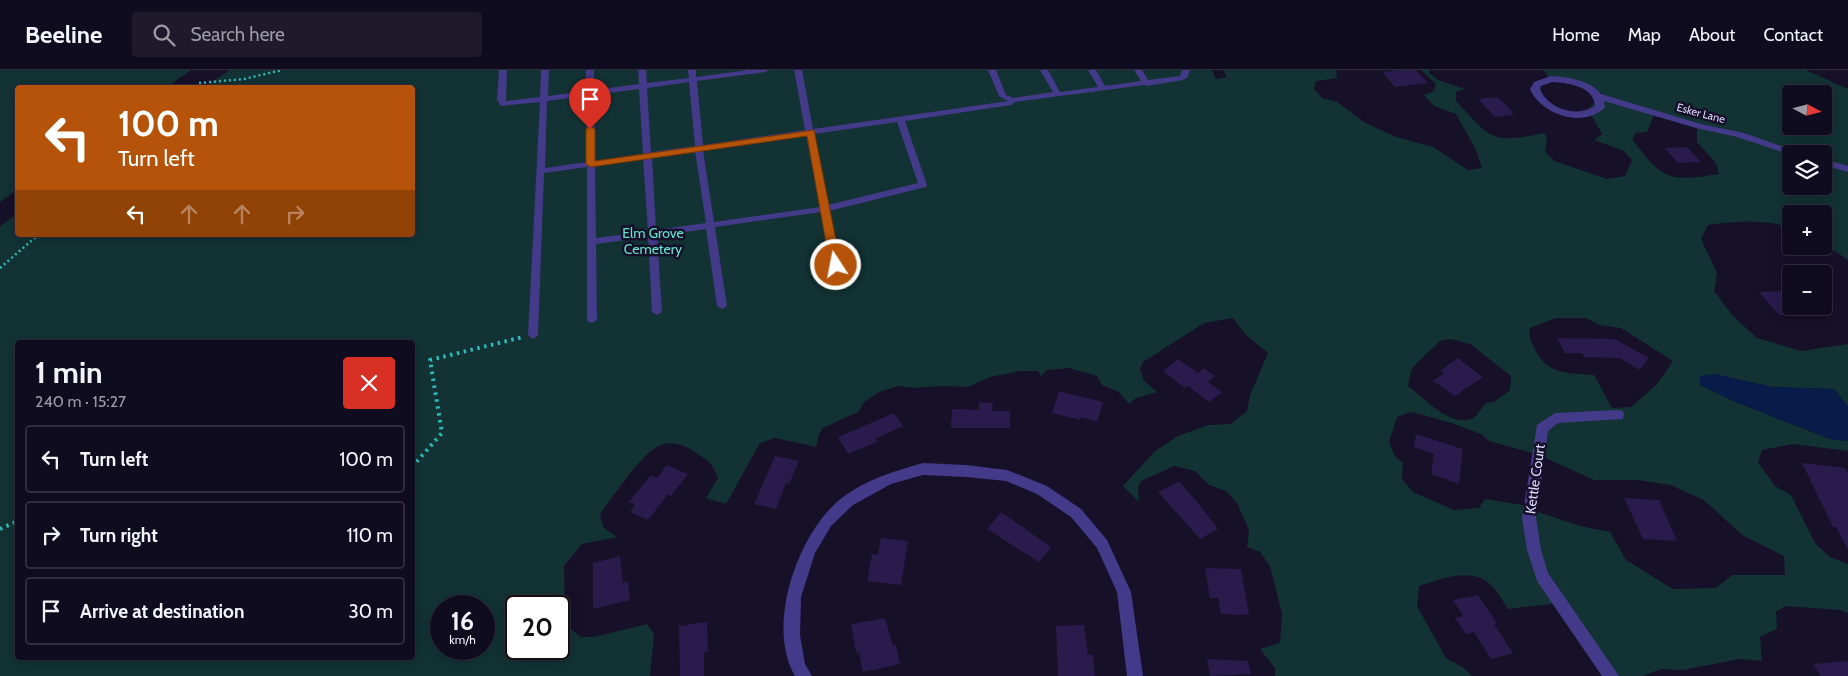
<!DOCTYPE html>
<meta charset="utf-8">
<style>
:root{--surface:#100c1f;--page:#1e1a2c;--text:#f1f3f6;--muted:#9c9ba4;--line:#302c3d}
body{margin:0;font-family:Cabin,sans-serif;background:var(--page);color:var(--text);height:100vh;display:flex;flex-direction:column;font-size:19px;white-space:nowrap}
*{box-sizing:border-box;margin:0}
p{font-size:16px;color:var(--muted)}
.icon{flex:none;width:28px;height:28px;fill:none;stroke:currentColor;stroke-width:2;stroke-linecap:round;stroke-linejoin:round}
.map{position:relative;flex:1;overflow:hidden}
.details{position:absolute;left:15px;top:270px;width:400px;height:320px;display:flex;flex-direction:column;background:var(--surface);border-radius:5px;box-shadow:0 2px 12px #0003,0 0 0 1px var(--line)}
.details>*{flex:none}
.guide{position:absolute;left:15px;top:15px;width:400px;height:152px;border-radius:5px;box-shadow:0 2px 12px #0003,0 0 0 1px var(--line);background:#b45309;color:#fff;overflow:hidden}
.needle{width:32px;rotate:97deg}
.buttons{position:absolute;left:1782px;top:15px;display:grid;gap:10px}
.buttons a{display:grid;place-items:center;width:50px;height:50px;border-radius:5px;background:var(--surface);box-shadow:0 2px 12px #0003,0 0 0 1px var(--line);font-size:25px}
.speed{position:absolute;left:430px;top:525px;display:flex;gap:10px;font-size:25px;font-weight:700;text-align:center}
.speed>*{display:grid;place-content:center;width:65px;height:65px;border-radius:50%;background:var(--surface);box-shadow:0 2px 12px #0003,0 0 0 1px var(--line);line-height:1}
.speed small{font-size:12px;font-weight:400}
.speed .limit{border:2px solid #111;border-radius:8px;background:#fff;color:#111}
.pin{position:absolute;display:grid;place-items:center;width:42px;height:42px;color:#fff;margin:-51px -21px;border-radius:50% 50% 50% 0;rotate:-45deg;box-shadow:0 0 5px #0007}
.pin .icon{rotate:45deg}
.me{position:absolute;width:55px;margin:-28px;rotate:349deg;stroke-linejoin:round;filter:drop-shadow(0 0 4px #0008)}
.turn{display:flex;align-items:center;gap:18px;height:105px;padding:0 20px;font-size:22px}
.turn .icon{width:65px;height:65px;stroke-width:2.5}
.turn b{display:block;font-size:35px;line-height:42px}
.lanes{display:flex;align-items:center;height:48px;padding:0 20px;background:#0003;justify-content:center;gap:25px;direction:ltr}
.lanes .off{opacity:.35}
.round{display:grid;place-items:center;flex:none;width:52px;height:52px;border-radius:5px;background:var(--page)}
.headline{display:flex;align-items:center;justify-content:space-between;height:85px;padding:0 20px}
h1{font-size:30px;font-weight:800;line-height:38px}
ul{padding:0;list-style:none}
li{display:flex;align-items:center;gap:15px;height:68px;margin:0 10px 8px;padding:0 10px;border:2px solid var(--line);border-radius:5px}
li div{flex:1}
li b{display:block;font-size:19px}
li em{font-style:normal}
header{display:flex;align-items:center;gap:30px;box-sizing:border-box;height:70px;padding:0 25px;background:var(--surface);border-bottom:1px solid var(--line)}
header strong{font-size:24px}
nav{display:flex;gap:28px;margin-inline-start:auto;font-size:18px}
.search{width:350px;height:45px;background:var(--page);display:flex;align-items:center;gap:12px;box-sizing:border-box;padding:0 18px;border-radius:5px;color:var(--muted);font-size:19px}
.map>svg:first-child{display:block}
.green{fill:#123233;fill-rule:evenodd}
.water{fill:#091b48}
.building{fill:#291b4b}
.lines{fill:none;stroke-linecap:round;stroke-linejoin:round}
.path-far1{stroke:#2dbabd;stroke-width:2.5;stroke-dasharray:2 3;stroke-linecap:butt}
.path{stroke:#2dbabd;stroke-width:4;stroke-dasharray:2.5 4.5;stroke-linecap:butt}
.service{fill:#433a89;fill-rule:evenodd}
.minor{fill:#433a89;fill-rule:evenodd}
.route{fill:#b45309;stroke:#753606}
.labels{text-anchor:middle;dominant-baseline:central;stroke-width:5;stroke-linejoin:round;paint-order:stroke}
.far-street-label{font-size:11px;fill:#dfd8ff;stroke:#161029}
.park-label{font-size:14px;fill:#60e3cd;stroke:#161029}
.street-label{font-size:14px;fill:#dfd8ff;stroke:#161029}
</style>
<header>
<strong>Beeline</strong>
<div class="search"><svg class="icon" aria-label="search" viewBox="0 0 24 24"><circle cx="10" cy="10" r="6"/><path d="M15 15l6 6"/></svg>Search here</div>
<nav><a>Home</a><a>Map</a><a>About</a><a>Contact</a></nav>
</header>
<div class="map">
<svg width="1848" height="606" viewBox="0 0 1848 606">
<rect width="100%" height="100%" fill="#161029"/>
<!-- green -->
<path class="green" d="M0,0H191L167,17L18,18L17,120L0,132Z
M230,0H1212L1216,9L1227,7L1223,0H1336L1337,8L1316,11L1314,19L1322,28L1337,32L1364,52L1396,67L1433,77L1468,100L1482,98L1476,80L1456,44L1434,36L1424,25L1434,21L1436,14L1421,0H1430L1429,3L1438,10L1465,19L1456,22V31C1493,70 1490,74 1545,63L1547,71L1545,81L1554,91L1607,109L1625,106L1632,90L1624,81L1594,70L1602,64L1588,39L1603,24L1580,15L1548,7L1544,0H1806L1848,19V190L1824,174V144H1791V158C1765,149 1736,151 1708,155L1701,169L1717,203L1714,221L1733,246L1757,268L1801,281L1848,274V337L1834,319L1772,317L1714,304L1703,315L1731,330L1830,369L1848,371V381L1793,374L1762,380L1758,392L1775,416L1791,425L1815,473L1830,487L1848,494V543L1840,540L1785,536L1776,542L1777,559L1760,567L1762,591L1739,589L1683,600L1661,599L1643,606H1613L1558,533L1508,539C1503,532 1499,523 1493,517C1474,495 1441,509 1419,516L1417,536L1446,588L1464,598L1472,606H1275V598L1260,579L1280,573L1282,544L1270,496L1260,482L1247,477L1249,460L1237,433L1226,421L1209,415L1195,401L1174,396L1141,411L1138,417L1139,432L1123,416L1155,381L1178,366L1208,355L1231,354L1247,341L1250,325L1268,283L1245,264L1233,248L1204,253L1143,292L1140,299L1144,311L1157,322L1136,328L1129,334L1119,322L1102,315L1097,306L1069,298L1047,300L1041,306L1038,301H1020L990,307L968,317L943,316L913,318L898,316L879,322L864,332L858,342L823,358L819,364L816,377L775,368L760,373L726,434L706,428L718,408C711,391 708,391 693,381C683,374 669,370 657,377C639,387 613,427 600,444L603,457L617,467L582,474L564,496L565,554L581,567H594L647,554L654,564L650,606H0V156L17,144L18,165H412V18L204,17ZM1791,24H1824V56H1791ZM1654,45L1697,58V72L1716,93L1719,104C1668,112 1663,110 1632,69L1636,63L1647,62ZM1791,84H1824V116H1791ZM1556,248H1585L1600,255L1621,258L1673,291L1657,314L1631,337L1612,338L1594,305C1567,303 1546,305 1534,277C1531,270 1528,266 1530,258ZM1451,269L1470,274L1511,306L1510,320L1494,332L1486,333C1482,337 1477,346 1473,348C1450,359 1424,327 1408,316L1412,298L1440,271ZM18,272H412V588H18ZM1411,342L1452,353L1481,364L1489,371L1539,385L1594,410H1638L1670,415L1704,430L1742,465L1784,486L1785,505H1732L1716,518L1673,519L1626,490L1610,462L1580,456L1532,440L1529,436L1485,429L1479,438L1454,440L1413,422L1402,409L1403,393L1395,386L1389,372L1397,347ZM441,536H484V579H441ZM516,536H559V579H516Z"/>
<!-- water -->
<path class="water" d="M1715,304L1772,317L1834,319L1848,337V371L1830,369L1731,330L1700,315V306Z"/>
<!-- building -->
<path class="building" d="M1401,0H1416L1428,13L1395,17L1382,2Z
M1498,27L1514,43H1512L1513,45L1495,47L1478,29Z
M1687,77L1701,92L1678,93L1665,78Z
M1784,221L1786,223H1791V245H1779L1759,222Z
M1557,268L1615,269L1649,288L1640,300L1619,288L1584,287L1582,283H1565Z
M1458,288L1483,307L1455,326L1433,311L1444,303L1441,300Z
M1178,289L1198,303L1204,298L1215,306L1208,312L1222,322L1209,332L1188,316L1185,318L1163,301Z
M1059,321L1103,332L1097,352L1081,347L1080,350L1052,343Z
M979,332L993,333L992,341H1010V358H951L952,339L979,340Z
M894,343L903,356L875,369L877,372L848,384L838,367Z
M1416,364L1463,379L1459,414L1431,404L1434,384L1414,377Z
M775,386L799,391L789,414L786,413L776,439L754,434Z
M1802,393L1845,398L1848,404V480L1836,457H1833Z
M667,395L688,404L671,426L668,424L648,450L630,442L635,435L629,432L651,405L657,408Z
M1179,411L1199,434L1218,459L1200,469L1158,422Z
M1624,428L1659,430L1677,471L1643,469Z
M1001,442L1051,477L1039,492L987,459Z
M881,468L908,471L901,515L867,511L872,484L878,485Z
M620,486L623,513L628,511L630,530L593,539V493Z
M1205,498L1241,499L1249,545L1221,544L1218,528H1210Z
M1478,525L1497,553L1494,554L1513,583L1491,589L1474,562L1466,564L1455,548L1463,546L1453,530Z
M885,548L893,575H896L900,594L863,602L859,582L856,583L851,554Z
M707,552L708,582L704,583V606H680L679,556Z
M1084,555L1088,585H1093L1095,606H1058L1056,556Z
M1207,589L1248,591L1251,604L1210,606Z
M1848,591V606H1821L1813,594Z"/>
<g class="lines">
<!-- path-far1 -->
<path class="path-far1" d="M199,13L244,9L282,0
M0,198L38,165"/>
<!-- path -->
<path class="path" d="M412,397L442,363L430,290L523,267
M0,459L18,451"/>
<!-- service -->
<path class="service" d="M499,0H507L506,31L540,27L541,0H549L548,26L586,21V0H594V20L639,14L638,0H646L647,13L689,8L688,0H696V7L748,0H769L765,2L697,11L703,75L805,60L794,0H802L813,59L1008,31L999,26L988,0H996L1006,25L1013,28L1053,22L1040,0H1048L1060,22L1098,17L1088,0H1096L1105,16L1141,11L1134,0H1142L1148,10L1180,6L1182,0H1190L1187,8L1183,10L1147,16L1144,15L1015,32L1011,35L905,51L927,115L926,117L829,141L840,195L838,197H832L830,195L821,142L715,157L727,236L722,239L717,236L706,159L657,166L662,242L657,245L652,242L648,167L596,174L597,250L592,253L589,252L587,250V97L544,103L538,265L533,269L528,265L540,32L501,36L497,30ZM689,12L695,76L651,82L647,18ZM639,19L643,84L595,91L594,25ZM586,26L587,92L545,98L547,31ZM897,52L918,113L828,135L814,64ZM806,65L820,137L714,152L703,80ZM695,81L706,153L656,160L652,87ZM643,89L648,161L596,168L595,96Z"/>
<!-- minor -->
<path class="minor" d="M1551,6C1568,7 1590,10 1601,24L1701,54L1744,63L1803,84L1791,85L1737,67L1696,58L1604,31L1605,37C1584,59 1541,45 1530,19L1534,12ZM1552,12C1568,13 1594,16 1595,36C1577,48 1548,39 1540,19L1541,16Z
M1824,89L1848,96V102L1824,95Z
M1618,340L1623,341L1624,345L1623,349L1558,353L1548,361L1536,448L1541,480L1548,503L1619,606H1602L1537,511L1527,480L1522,448L1537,355L1555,343Z
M923,393L966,395L1007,400L1047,416L1081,439L1107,470L1131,522L1143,606H1127L1117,522L1097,478L1071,447L1037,424L1006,411L966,407L923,405L891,414L853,435L831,456L815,483L801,527L800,565L805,594L812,606H795C765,556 798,461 843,427C867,409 895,401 923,393Z"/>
</g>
<!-- route -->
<path class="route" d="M590,56L595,59V91L814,60L841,195L836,199L830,195L807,66L591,97L586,94V59Z"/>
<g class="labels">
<!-- far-street labels -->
<g class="far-street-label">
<text transform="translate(1701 43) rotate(15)">Esker Lane</text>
</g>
<!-- park labels -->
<g class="park-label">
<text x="653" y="163">Elm Grove<tspan x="653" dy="16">Cemetery</tspan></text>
</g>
<!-- street labels -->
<g class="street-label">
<text transform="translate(1535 409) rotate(-82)">Kettle Court</text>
</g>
</g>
</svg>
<div class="buttons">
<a><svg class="needle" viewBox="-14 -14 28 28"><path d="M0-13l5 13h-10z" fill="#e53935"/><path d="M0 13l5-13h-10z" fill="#9c9ba4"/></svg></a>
<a><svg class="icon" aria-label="layers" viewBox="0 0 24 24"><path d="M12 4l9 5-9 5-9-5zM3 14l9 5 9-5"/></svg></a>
<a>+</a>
<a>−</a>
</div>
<div class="speed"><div>16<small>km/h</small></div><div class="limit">20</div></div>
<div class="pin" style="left:590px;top:59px;background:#d93025"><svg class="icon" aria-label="arrive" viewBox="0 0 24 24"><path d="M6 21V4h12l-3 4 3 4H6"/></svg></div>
<svg class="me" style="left:836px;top:195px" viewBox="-20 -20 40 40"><circle r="17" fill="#b45309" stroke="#fff" stroke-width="3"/><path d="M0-11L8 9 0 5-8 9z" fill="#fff"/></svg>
<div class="guide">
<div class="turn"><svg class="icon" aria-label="left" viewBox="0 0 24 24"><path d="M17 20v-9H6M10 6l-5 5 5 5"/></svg><div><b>100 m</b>Turn left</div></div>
<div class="lanes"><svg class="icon" aria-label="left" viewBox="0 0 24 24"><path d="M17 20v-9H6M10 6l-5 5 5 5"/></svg><svg class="icon off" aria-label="ahead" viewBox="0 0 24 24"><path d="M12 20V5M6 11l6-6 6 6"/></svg><svg class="icon off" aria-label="ahead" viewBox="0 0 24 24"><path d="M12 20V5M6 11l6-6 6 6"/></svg><svg class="icon off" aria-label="right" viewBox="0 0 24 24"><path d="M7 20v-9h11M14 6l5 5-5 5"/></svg></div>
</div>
<section class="details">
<div class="headline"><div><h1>1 min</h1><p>240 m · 15:27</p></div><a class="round" style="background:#d93025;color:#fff"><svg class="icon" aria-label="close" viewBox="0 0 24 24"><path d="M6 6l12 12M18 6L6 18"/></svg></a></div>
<ul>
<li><svg class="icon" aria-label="left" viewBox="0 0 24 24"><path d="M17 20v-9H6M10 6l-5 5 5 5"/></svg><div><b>Turn left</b></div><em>100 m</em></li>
<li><svg class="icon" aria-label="right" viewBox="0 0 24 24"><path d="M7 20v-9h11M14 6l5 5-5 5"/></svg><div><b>Turn right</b></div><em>110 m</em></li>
<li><svg class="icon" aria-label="arrive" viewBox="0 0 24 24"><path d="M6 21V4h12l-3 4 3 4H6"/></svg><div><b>Arrive at destination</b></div><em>30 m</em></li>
</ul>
</section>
</div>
